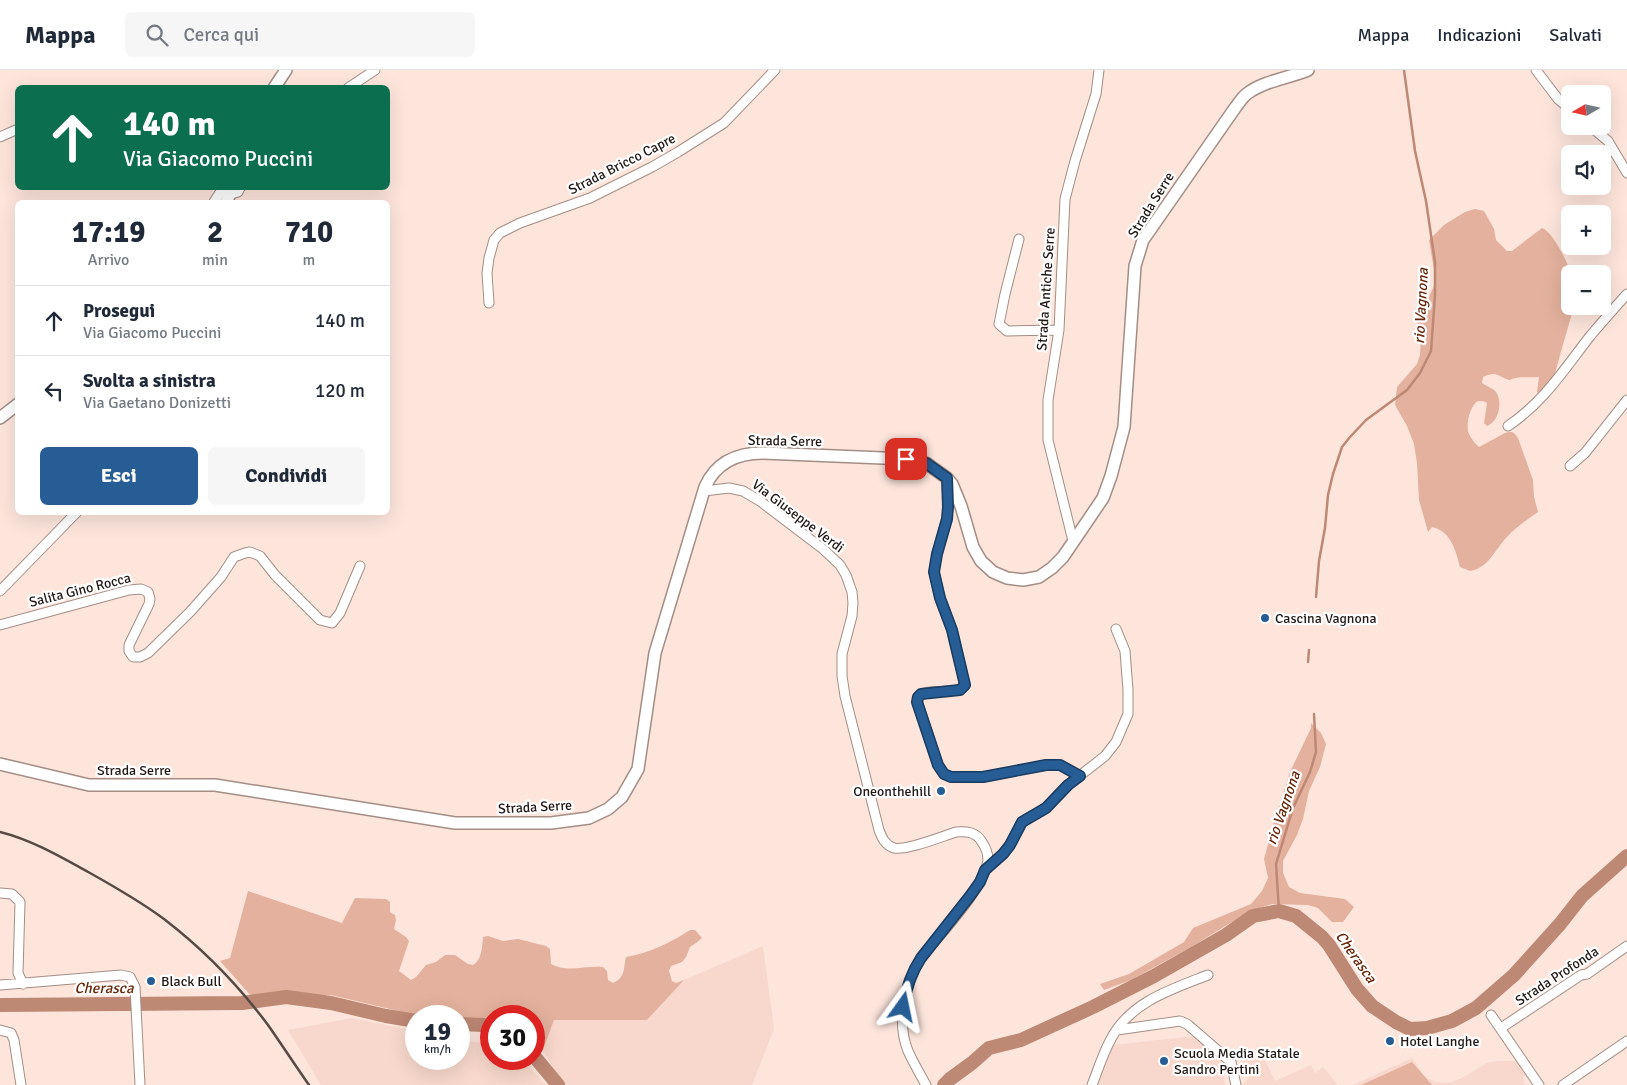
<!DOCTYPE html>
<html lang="it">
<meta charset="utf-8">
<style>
:root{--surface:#fff;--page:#f6f6f7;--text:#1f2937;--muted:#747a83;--line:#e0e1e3;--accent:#265d95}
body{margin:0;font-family:Signika,sans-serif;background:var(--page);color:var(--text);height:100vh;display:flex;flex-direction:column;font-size:19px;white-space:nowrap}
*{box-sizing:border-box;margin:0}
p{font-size:16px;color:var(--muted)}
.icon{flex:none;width:28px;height:28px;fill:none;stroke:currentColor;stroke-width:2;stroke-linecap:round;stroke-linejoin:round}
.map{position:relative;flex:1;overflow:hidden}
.drawer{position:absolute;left:15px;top:130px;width:375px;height:315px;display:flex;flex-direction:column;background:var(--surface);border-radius:8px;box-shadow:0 5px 20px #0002}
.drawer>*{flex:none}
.top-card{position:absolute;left:15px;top:15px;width:375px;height:105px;border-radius:8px;box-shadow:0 5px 20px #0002;background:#0b6e4f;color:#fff;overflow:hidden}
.needle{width:32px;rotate:261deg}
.fabs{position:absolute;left:1561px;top:15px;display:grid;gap:10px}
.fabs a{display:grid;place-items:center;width:50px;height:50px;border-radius:8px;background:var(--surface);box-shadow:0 5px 20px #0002;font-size:25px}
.speed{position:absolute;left:405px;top:935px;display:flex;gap:10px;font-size:25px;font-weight:700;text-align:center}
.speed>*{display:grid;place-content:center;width:65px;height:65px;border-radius:50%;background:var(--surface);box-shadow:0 5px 20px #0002;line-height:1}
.speed small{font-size:12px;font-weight:400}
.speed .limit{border:8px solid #d22;background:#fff;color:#111}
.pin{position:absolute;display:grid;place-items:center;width:42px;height:42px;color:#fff;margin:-21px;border-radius:10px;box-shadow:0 2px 8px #0006}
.me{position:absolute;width:55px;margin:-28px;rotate:12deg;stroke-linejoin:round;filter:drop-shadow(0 0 4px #0008)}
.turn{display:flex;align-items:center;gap:18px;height:105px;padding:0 25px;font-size:22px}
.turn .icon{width:65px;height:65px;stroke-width:2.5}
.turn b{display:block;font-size:35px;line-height:42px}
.eta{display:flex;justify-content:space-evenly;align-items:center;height:85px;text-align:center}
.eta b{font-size:30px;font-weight:800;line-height:35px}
.action{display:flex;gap:10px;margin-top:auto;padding:10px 25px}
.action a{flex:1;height:58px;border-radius:8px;background:var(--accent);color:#fff;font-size:20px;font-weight:800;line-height:58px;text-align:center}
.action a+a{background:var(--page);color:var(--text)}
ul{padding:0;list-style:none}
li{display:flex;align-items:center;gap:15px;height:70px;padding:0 25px;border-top:1px solid var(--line)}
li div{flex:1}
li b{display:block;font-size:19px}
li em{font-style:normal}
header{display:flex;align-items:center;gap:30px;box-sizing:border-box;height:70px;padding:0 25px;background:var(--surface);border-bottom:1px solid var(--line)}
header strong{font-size:24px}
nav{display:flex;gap:28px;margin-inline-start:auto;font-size:18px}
.search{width:350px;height:45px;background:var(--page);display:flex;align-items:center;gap:12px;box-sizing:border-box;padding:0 18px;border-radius:8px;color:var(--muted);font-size:19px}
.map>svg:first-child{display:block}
.built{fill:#f8d8cc}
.green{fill:#e3b19d}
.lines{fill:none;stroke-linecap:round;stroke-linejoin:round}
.stream{stroke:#bd8874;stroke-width:2.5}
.river{stroke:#bd8874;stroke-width:14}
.minor-casing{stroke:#a38d85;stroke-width:11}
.secondary-casing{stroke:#a38d85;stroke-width:14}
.minor{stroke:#fff;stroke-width:9}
.secondary{stroke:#fff;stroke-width:11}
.rail{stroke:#564a45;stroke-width:2.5}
.route-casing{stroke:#193c61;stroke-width:12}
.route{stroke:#265d95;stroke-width:9}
.poi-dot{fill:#265d95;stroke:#fff;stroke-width:2}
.labels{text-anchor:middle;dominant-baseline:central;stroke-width:4.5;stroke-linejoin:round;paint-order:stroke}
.street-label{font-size:14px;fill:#211815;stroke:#fff}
.poi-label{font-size:14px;fill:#211815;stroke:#fff;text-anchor:start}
.water-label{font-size:15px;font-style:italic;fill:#68270a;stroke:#fff}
</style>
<header>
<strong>Mappa</strong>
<div class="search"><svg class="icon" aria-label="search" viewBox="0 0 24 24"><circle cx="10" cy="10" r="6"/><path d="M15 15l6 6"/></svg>Cerca qui</div>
<nav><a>Mappa</a><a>Indicazioni</a><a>Salvati</a></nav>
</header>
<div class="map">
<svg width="1627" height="1015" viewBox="0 0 1627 1015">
<rect width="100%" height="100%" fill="#fde5dc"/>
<!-- built -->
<path class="built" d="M763,876L774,959L752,1015H565L563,1014L561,1015H321L288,960L352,948L416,961V989H459V970L482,973L491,971V989H523L545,1014L557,1004L543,980L554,950H647L684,910Z
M1195,966L1221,989L1225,1015H1098L1107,985L1113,975Z
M1249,988L1265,990L1275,1011L1311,995L1315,1003L1323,997L1338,1015H1242L1249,1008L1241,993Z
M1412,988L1423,1004L1429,1009L1436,1012L1445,1013L1452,1012L1462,1008L1487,993L1497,991H1515L1520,993L1527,1004L1523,1007L1524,1014L1535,1015H1353Z"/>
<!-- green -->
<path class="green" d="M1475,139L1484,141L1494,159L1496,170L1507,181H1512L1542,158C1552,161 1567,191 1570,201C1572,209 1570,226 1570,236H1574L1553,310L1541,325L1537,322L1539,307C1530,308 1517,306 1510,310C1497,307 1498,300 1483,307L1482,313C1486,316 1493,318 1496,322C1503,332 1499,352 1487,356L1484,353L1487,333L1483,331H1478C1470,335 1465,356 1469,364C1471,369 1476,374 1479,377L1505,363C1512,361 1514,362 1518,368L1533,410L1534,427L1538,442C1528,449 1516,457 1507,467C1495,479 1489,498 1470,501L1460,497C1456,481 1451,461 1432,457L1428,462L1419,430L1417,393L1414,374L1407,356L1395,335L1397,317L1417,294L1420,285L1421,265L1417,251L1434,216V200L1429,170L1444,155L1465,142Z
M1311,653L1321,663L1326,674L1320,697L1309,721L1303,749L1297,765L1283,791V803L1289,817L1300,823L1345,829L1354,837L1343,852H1332L1318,838L1308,835L1272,834L1250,841L1191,877L1131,910L1104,920L1100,914L1129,904L1184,872L1193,858L1251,834L1262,821L1268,808L1264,789L1274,752L1290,702L1311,658Z
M248,821L342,853L355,828L386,829L390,832V842L395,845L396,850L394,859L406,867L409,871L399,901L411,910L416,907L426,895L436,892L445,885H455L468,894L473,895C482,890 482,877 483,867L488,866L503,871L518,869L546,876L550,879L551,894C566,903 587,895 603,897L607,901L608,910L613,913C626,907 623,899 626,887C649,883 670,873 690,860H695L702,868L696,873L690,877L686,887L682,892L671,896L669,901L672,911L676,913L684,910L647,950H554L543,980H534V946H491V955L477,952H459V946H419L331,925L252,927L220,891L230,888Z
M1412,992L1432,1015H1361Z"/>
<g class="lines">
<!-- stream -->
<path class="stream" d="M1316,527L1319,491L1325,458L1328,425L1333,404L1342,377L1350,367L1366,350L1407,320L1420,303L1431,281L1435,225V192L1426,131L1415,81L1404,0
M1308,592L1309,580
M1279,841L1276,794L1293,738L1310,702L1316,682L1314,644"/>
<!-- river -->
<path class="river" d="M0,935L242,933L286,927L331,933L386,946L416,951
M459,954L484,955L491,958
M534,986L558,1015
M944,1015L950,1009L972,993L989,978L1021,970L1093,937L1154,906L1226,865L1253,846L1279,841L1296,846L1322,867L1329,875L1357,919L1372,936L1396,952L1410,959L1427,958L1452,951L1476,938L1514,905L1560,854L1582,826L1627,786"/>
<!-- minor casing -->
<g class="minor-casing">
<path id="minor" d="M1536,0L1558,29L1570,39
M348,18L375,0
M1590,56L1608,71L1627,103
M0,67L18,59
M231,124L238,122L240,118
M214,132L223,118
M1019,169L1005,224L999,254L1007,261L1059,260
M489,233L487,203L489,188L494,170L500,163L520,153L590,128L652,97L678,82L724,53L775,0
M1508,356C1544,332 1565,298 1591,265C1603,251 1615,237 1627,224
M1570,396L1585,383L1627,330
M947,408L948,437L947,449L937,484L934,502L940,528L952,560L965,615C957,627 928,616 918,627V634L938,695L944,704L951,707H983L1046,695H1060L1080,706
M704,421L729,418L743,421L760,431L823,479L840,495L846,505L852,522L853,533L852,546L842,584V606L845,626L879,760C882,768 885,775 894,778C906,781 943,766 956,762C967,761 976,762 982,772C986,778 988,784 988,790C984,819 940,864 921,888C905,913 896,951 908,981C913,992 920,1004 926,1015
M1073,471L1048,370V330L1059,260L1065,129L1075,91L1096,24L1099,0
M0,521L77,442
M0,555L129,520L141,519L148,522L150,529L149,534L129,575V581L133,587H140L148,583L190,542L221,507L234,487L245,483L250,482L260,486L275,505L320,550L332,553L340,543L360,496
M985,800L1003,784L1010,775L1022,752L1046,738L1068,715L1105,686L1116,672L1128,644V620L1125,581L1116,559
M0,823L12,824L20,832L18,903L23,914
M0,915L121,905L130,907L135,917L140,1015
M1491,945L1539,1015
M1501,958L1581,905L1587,904L1627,876
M0,960L11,963L14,970L21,1015
M1117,960L1180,951L1187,954L1231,992L1236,1015
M1092,1015C1098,1000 1103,983 1111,969C1130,932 1172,919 1208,905
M1563,1015L1627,971"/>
</g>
<!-- secondary casing -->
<g class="secondary-casing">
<path id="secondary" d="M274,18L286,0
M226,132L233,118
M0,348L18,334
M0,694L89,715H215L455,753H551L589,748L608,739L622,727L638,699L655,583L705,417C716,392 738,383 763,383L907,389L926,393L947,408L952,414L961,436L973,477L981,491L993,502L1007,508L1023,510L1039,507L1052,498L1063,487L1103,428L1111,406L1124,357L1135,196L1143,170L1235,38C1239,33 1243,26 1248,23C1264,11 1289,8 1308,0"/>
</g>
<!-- minor -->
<use href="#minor" class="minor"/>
<!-- secondary -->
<use href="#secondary" class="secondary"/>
<!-- rail -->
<path class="rail" d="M0,762C32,770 61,787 90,803C115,817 141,832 164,849C203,879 239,916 268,955C282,975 295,995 309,1015"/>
</g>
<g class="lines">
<!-- route casing -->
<g class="route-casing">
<path id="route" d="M903,937C906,919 911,903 921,888L970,826L980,812L985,800L1003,784L1010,775L1022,752L1046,738L1068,715L1080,706L1060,695H1046L983,707H951L944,704L938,695L917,632L918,627L921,624L960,620L965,615L952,560L940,528L934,502L937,484L947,449L948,437L947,408L926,393L906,389"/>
</g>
<!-- route -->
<use href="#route" class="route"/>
</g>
<!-- markers -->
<g class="poi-dot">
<circle cx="1265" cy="548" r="5"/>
<circle cx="941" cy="721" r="5"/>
<circle cx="151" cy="911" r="5"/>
<circle cx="1390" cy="971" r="5"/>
<circle cx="1164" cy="991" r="5"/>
</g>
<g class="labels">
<!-- street labels -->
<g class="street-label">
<text transform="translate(622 94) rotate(-27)">Strada Bricco Capre</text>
<text transform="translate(1151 135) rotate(-58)">Strada Serre</text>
<text transform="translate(1046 219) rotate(-86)">Strada Antiche Serre</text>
<text transform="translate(785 371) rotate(1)">Strada Serre</text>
<text transform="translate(798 446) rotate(37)">Via Giuseppe Verdi</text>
<text transform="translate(80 520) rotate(-14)">Salita Gino Rocca</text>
<text x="134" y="700">Strada Serre</text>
<text transform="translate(535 737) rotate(-3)">Strada Serre</text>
<text transform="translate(1557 906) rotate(-33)">Strada Profonda</text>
</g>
<!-- poi labels -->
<g class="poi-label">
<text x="1275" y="548">Cascina Vagnona</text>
<text x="931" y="721" text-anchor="end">Oneonthehill</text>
<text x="161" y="911">Black Bull</text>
<text x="1400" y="971">Hotel Langhe</text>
<text x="1174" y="983">Scuola Media Statale<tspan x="1174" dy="16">Sandro Pertini</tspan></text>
</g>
<!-- water labels -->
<g class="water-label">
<text transform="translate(1421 236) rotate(-87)">rio Vagnona</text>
<text transform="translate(1283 738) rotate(-71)">rio Vagnona</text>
<text transform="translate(1356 887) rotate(55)">Cherasca</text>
<text x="104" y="918">Cherasca</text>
</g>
</g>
</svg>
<div class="fabs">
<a><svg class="needle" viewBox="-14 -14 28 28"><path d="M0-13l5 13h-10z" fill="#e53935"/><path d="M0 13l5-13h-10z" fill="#747a83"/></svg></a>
<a><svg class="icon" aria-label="sound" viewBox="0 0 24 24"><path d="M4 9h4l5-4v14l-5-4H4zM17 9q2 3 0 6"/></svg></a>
<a>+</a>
<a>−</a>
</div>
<div class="speed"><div>19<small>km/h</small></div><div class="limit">30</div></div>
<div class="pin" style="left:906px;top:389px;background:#d93025"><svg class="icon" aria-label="arrive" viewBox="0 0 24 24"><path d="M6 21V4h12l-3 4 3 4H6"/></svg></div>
<svg class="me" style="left:903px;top:937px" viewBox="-20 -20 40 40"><path d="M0-17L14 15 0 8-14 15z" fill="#265d95" stroke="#fff" stroke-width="4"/></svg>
<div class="top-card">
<div class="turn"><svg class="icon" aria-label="ahead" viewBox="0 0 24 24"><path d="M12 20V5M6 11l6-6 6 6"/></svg><div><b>140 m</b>Via Giacomo Puccini</div></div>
</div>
<section class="drawer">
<div class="eta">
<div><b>17:19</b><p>Arrivo</p></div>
<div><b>2</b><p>min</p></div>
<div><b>710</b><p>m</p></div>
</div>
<ul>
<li><svg class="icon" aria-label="ahead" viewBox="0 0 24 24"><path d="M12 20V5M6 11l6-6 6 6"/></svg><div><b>Prosegui</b><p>Via Giacomo Puccini</p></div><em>140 m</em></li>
<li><svg class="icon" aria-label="left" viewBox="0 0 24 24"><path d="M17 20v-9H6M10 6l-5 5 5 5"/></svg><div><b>Svolta a sinistra</b><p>Via Gaetano Donizetti</p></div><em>120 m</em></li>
</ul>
<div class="action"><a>Esci</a><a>Condividi</a></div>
</section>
</div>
